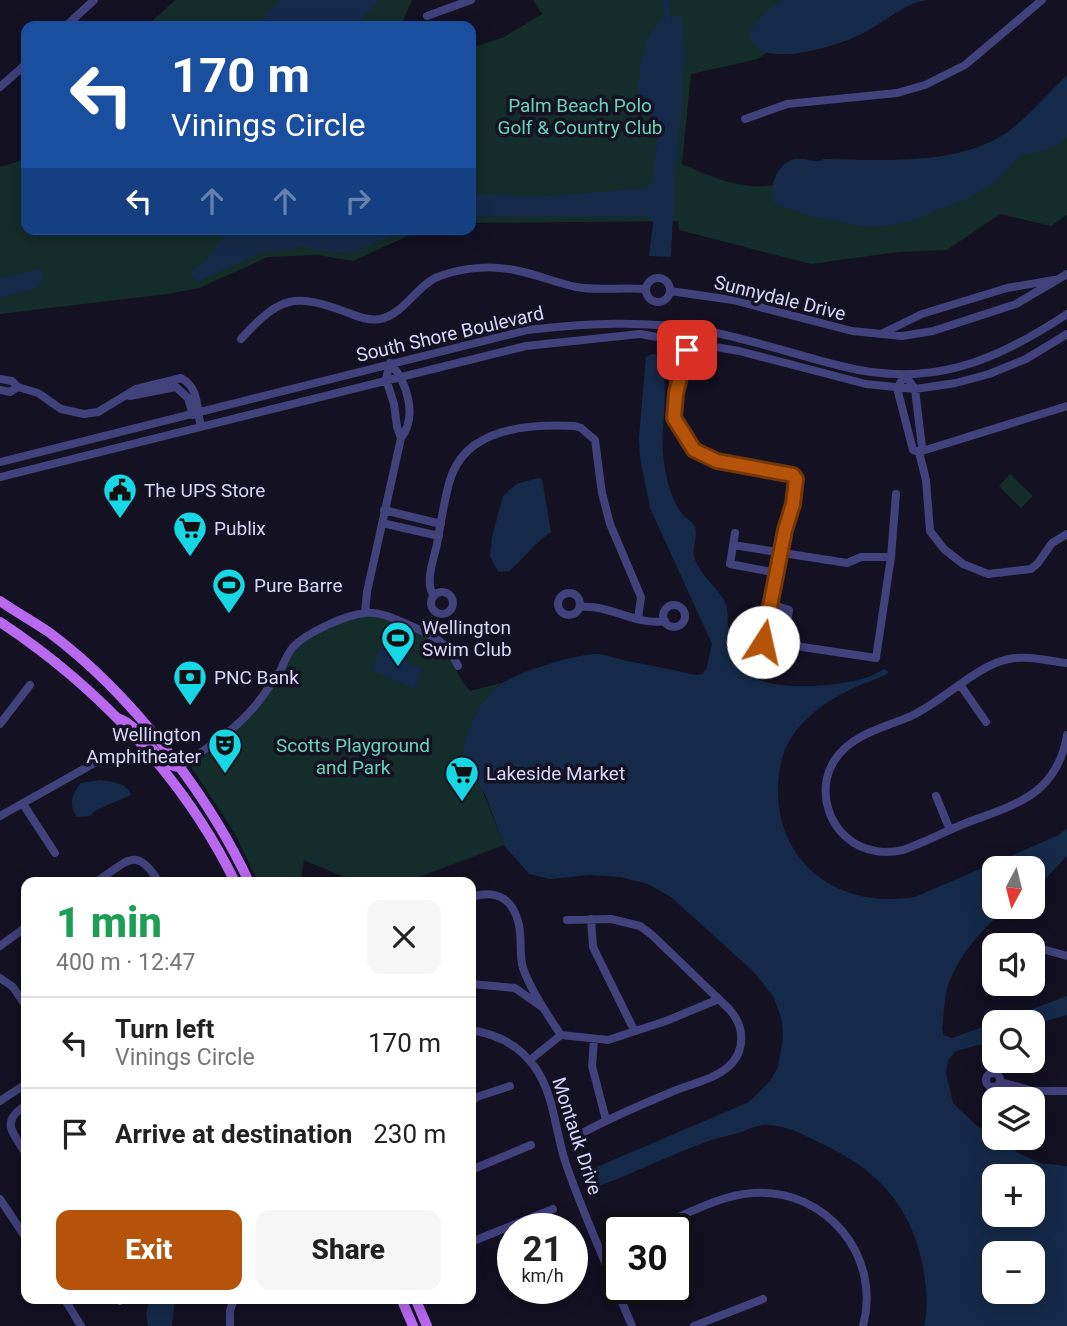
<!DOCTYPE html>
<meta charset="utf-8">
<style>
:root{--surface:#fff;--page:#f6f6f6;--text:#222;--muted:#767676;--line:#e0e0e0;--accent:#b45309}
body{margin:0;font-family:Roboto,sans-serif;background:var(--page);color:var(--text);height:100vh;display:flex;flex-direction:column;font-size:26px;white-space:nowrap}
*{box-sizing:border-box;margin:0}
p{font-size:23px;color:var(--muted)}
.icon{flex:none;width:38px;height:38px;fill:none;stroke:currentColor;stroke-width:2;stroke-linecap:round;stroke-linejoin:round}
.map{position:relative;flex:1;overflow:hidden}
.panel{position:absolute;left:21px;top:877px;width:455px;height:427px;display:flex;flex-direction:column;background:var(--surface);border-radius:14px;box-shadow:0 4px 18px #0003}
.panel>*{flex:none}
.guide{position:absolute;left:21px;top:21px;width:455px;height:214px;border-radius:14px;box-shadow:0 4px 18px #0003;background:#1a4fa0;color:#fff;overflow:hidden}
.needle{width:46px;rotate:187deg}
.controls{position:absolute;left:982px;top:856px;display:grid;gap:14px}
.controls a{display:grid;place-items:center;width:63px;height:63px;border-radius:14px;background:var(--surface);box-shadow:0 4px 18px #0003;font-size:35px}
.speed{position:absolute;left:497px;top:1213px;display:flex;gap:14px;font-size:35px;font-weight:700;text-align:center}
.speed>*{display:grid;place-content:center;width:91px;height:91px;border-radius:50%;background:var(--surface);box-shadow:0 4px 18px #0003;line-height:1}
.speed small{font-size:18px;font-weight:400}
.speed .limit{border:4px solid #111;border-radius:10px;background:#fff;color:#111}
.pin{position:absolute;display:grid;place-items:center;width:60px;height:60px;color:#fff;margin:-30px;border-radius:14px;box-shadow:0 4px 10px #0006}
.me{position:absolute;width:77px;margin:-38px;rotate:10deg;stroke-linejoin:round;filter:drop-shadow(0 0 5px #0008)}
.turn{display:flex;align-items:center;gap:24px;height:147px;padding:0 35px;font-size:32px}
.turn .icon{width:91px;height:91px;stroke-width:2.5}
.turn b{display:block;font-size:49px;line-height:60px}
.lanes{display:flex;align-items:center;height:66px;padding:0 35px;background:#0003;justify-content:center;gap:35px;direction:ltr}
.lanes .off{opacity:.35}
.round{display:grid;place-items:center;flex:none;width:74px;height:74px;border-radius:14px;background:var(--page)}
.head{display:flex;align-items:center;justify-content:space-between;height:119px;padding:0 35px}
h1{font-size:42px;font-weight:800;line-height:52px;color:#1e9e55}
.primary-button{display:flex;gap:14px;margin-top:auto;padding:14px 35px}
.primary-button a{flex:1;height:80px;border-radius:14px;background:var(--accent);color:#fff;font-size:28px;font-weight:800;line-height:80px;text-align:center}
.primary-button a+a{background:var(--page);color:var(--text)}
ul{padding:0;list-style:none}
li{display:flex;align-items:center;gap:21px;height:91px;padding:0 35px;border-top:2px solid var(--line)}
li div{flex:1}
li b{display:block;font-size:26px}
li em{font-style:normal}
.map>svg:first-child{display:block}
.green{fill:#142c2a}
.water{fill:#152a48;fill-rule:evenodd}
.lines{fill:none;stroke-linecap:round;stroke-linejoin:round}
.canal{stroke:#152a48;stroke-width:7}
.minor{stroke:#41417c;stroke-width:8}
.major{stroke:#b869ef;stroke-width:10}
.route-casing{stroke:#753606;stroke-width:18}
.route{stroke:#b45309;stroke-width:12}
.labels{text-anchor:middle;dominant-baseline:central;stroke-width:7;stroke-linejoin:round;paint-order:stroke}
.park-label{font-size:19px;fill:#6ad3b5;stroke:#131122}
.street-label{font-size:19px;fill:#d9d6fb;stroke:#131122}
.poi-label{font-size:19px;fill:#d9d6fb;stroke:#131122;text-anchor:start}
</style>
<div class="map">
<svg width="1067" height="1326" viewBox="0 0 1067 1326">
<rect width="100%" height="100%" fill="#131122"/>
<!-- green -->
<path class="green" d="M175,0H412L401,26H147Z
M533,0H926L909,4L867,31L848,40L790,54L766,53L758,59L691,74L682,164C709,176 743,191 773,185C776,172 786,158 801,159C811,159 814,164 824,159C881,160 966,167 1013,128C1032,112 1049,93 1067,75V215L1051,226L1000,214L947,250L898,252L811,264L679,230L678,221L471,223V48L504,37L542,14Z
M26,154V229H423L353,261L318,255L268,257L199,288L167,294L0,314V167L23,160Z
M1010,474L1033,496L1021,508L999,486Z
M365,613C384,619 433,633 445,649C454,663 458,678 470,691L501,683L485,700L467,772L481,787L504,845L406,882H355L304,860L301,882H258L234,832L190,765L227,742L300,638Z"/>
<!-- water -->
<path class="water" d="M281,0H378L356,26H259L267,12Z
M783,0H926C904,4 888,19 869,30C844,44 793,60 765,52C760,51 755,46 752,42L749,31L765,11Z
M669,15L682,17L685,64L682,72V104L675,172L671,257L649,256L653,223L649,217L471,216V194L548,196L647,188L652,182L659,127L638,91L641,60L649,36L662,17Z
M1067,75V137L1057,146L1044,151L1020,156L998,181L971,197L914,220L894,225L870,227L848,224L807,215L773,203C768,184 780,156 803,159C812,160 815,164 824,159C881,160 965,167 1013,128C1032,113 1049,93 1067,75Z
M228,229H409L348,254L302,247L260,253L197,282L190,273L210,256Z
M42,269V281L37,288L0,298V278Z
M651,354H655C673,376 660,426 663,454C665,474 670,498 682,514C685,517 691,521 694,525C699,534 692,547 694,556C699,576 720,588 726,605C729,612 727,619 728,626C729,629 745,667 747,671C762,694 842,686 865,678C872,676 878,672 884,669L889,672L886,675C851,688 820,701 796,731C782,748 778,770 778,792C779,868 843,909 915,897L1059,835L1067,828V856L1046,878L1033,887L1032,868H994V906L1007,907C985,927 961,952 950,980C944,995 944,1014 942,1030L944,1035L952,1038L994,1023V1041L956,1051L948,1060L946,1073L953,1103L976,1125L1019,1153L1039,1163L1067,1166V1326H924C929,1305 926,1284 922,1262C909,1201 873,1167 818,1142C803,1134 780,1123 762,1125C755,1126 749,1129 742,1132C730,1136 718,1137 706,1142C671,1155 637,1171 602,1185H595L589,1179L592,1169L749,1102L770,1081L778,1067L783,1038L782,1021L774,998L755,973L671,897L648,884L620,877L589,875L550,879L529,874L504,845L485,794C479,783 466,775 464,763C460,739 479,702 498,686C512,674 575,654 595,654C605,654 617,659 627,661C650,665 673,670 696,675L702,674L706,670L712,644L650,508L640,458L639,437L646,357ZM1032,1176V1214H994V1176ZM1032,1253V1292H994V1253Z
M538,478L542,479L551,532L537,543L510,571L498,572L490,556L492,537L503,496L516,484Z
M401,646L411,650L407,662L423,669L414,689L371,670L380,648L397,655Z
M100,780C112,782 127,782 131,795L96,810L90,816L77,817C68,805 72,794 81,783Z
M1067,996V1015L1033,1025L1032,1022H997Z
M150,1299H175L172,1326H148L146,1314Z"/>
<g class="lines">
<!-- canal -->
<path class="canal" d="M666,0L668,22"/>
<!-- minor -->
<path class="minor" d="M427,16L471,0
M66,26L94,0
M0,87L26,64
M745,119L787,104L897,93L925,85L965,65L1042,0
M646 290a12 12 0 1 1 24 0a12 12 0 1 1-24 0Z
M670,291L733,300L852,331L902,336L933,331L1016,304L1067,274
M883,333L922,314L1007,288L1054,280
M689,337L673,410C677,467 750,467 793,475L796,479L793,504L785,530L763,642
M241,339C281,295 294,293 349,313C359,317 369,321 380,319C405,314 417,284 440,276C464,267 494,265 519,271C538,275 557,283 576,287C598,291 623,287 645,289
M390,363L386,379L394,404L397,427L401,438
M905,375L915,389L922,447L919,452L913,450L897,388Z
M0,379L12,381L18,387L38,393L61,409L84,414L98,412L136,389L181,378C200,388 196,409 201,426
M0,390L10,392L18,387
M676,393L673,383L679,328
M130,396L176,387L188,398L193,415
M1067,406L919,452L926,480L930,531L944,549L963,564L988,574L1031,569L1038,563L1052,543L1067,534
M0,462L527,330C587,323 647,320 707,331C753,340 797,355 841,366C929,389 995,362 1067,314
M0,477L526,346L640,334L739,351L866,384L915,389L956,383L989,374L1026,359L1067,334
M384,510L441,524
M382,523L439,536
M735,533L730,564L777,573
M733,545L847,563L861,557H891
M431 603a11 11 0 1 1 22 0a11 11 0 1 1-22 0Z
M558 604a11 11 0 1 1 22 0a11 11 0 1 1-22 0Z
M434,596C424,583 434,559 437,544C441,523 444,500 450,480C466,427 529,424 575,426L581,428L595,440L602,493L610,524L641,597L638,619
M770,604L789,610L784,644
M663 616a11 11 0 1 1 22 0a11 11 0 1 1-22 0Z
M580,607C610,604 636,626 665,621
M365,613L367,592L401,438C418,416 407,382 390,363
M764,637L769,642L876,658L891,557L896,494
M1067,663C1048,661 1028,655 1009,659C976,665 942,703 909,717C887,726 860,733 843,750C808,784 829,844 876,851C885,853 894,852 903,850C923,843 942,833 961,825C988,814 1021,806 1042,786C1056,772 1064,754 1067,735
M961,686L986,722
M0,724L30,685
M180,767C207,748 234,731 255,706C264,695 272,683 280,671C284,663 287,654 293,647C306,633 345,615 365,613C381,611 397,620 411,626C433,635 448,643 458,666
M936,796L950,830
M23,804L55,853
M0,816L98,761
M96,882C127,862 135,844 159,882
M471,897C496,889 513,898 519,925C522,939 519,955 523,968C530,989 548,1016 561,1035
M591,919L593,947L634,1030
M567,920L611,919L640,926L652,935L729,1009C745,1026 746,1051 728,1067C714,1079 691,1084 674,1091C640,1105 607,1119 575,1137
M0,946L26,927
M1032,954L1042,949L1067,956
M0,978L13,987L26,1006
M471,984L515,988L542,1007
M1006,992L1009,984
M471,1030C496,1034 519,1045 534,1066C555,1094 555,1134 567,1167C586,1221 610,1273 632,1326
M594,1040L592,1066L606,1120
M530,1060L561,1035L608,1040L666,1021L719,999
M986 1080a7 7 0 1 1 14 0a7 7 0 1 1-14 0Z
M1001,1082L1033,1091H1067
M0,1101L26,1084
M471,1102L477,1097L510,1086
M26,1105C0,1122 12,1131 26,1154
M471,1170L531,1145
M0,1199L26,1238
M653,1228C684,1216 719,1195 753,1193C826,1188 882,1256 863,1326
M471,1242L553,1209
M601,1250L618,1243
M64,1298L81,1326
M118,1298L120,1301
M230,1326V1311L234,1298
M694,1326L763,1299"/>
<!-- major -->
<path class="major" d="M0,601C16,612 34,622 50,633C130,693 207,792 249,882
M0,622C97,686 184,777 235,882
M117,718C144,726 156,767 180,767
M401,1298L413,1326
M415,1298L427,1326"/>
</g>
<g class="lines">
<!-- route casing -->
<g class="route-casing">
<path id="route" d="M687,350L676,393L674,418L694,450L717,461L793,475L796,479L793,504L785,530L763,642"/>
</g>
<!-- route -->
<use href="#route" class="route"/>
</g>
<!-- icons -->
<defs>
<g id="civic-pin" transform="scale(1.75)"><path d="M0 17L-7.5 6A9.5 9.5 0 1 1 7.5 6Z" fill="#18d7e4" stroke="#131122"/><path d="M-.6-6.5H3V-4.5H.6V-3L4-1V1h2V6H-6V1h2V-1L-.6-3ZM-1.2 2.5V6h2.4V2.5Z" fill="#111"/></g>
<g id="supermarket-pin" transform="scale(1.75)"><path d="M0 17L-7.5 6A9.5 9.5 0 1 1 7.5 6Z" fill="#18d7e4" stroke="#131122"/><path d="M-6-5.5h2.5l.6 2H6L4.5 2H-2.5L-4.4-4H-6ZM-1.5 3.2a1.3 1.3 0 1 0 .1 0ZM3 3.2a1.3 1.3 0 1 0 .1 0Z" fill="#111"/></g>
<g id="stadium-pin" transform="scale(1.75)"><path d="M0 17L-7.5 6A9.5 9.5 0 1 1 7.5 6Z" fill="#18d7e4" stroke="#131122"/><path d="M0-5a6.5 5 0 1 0 0 10a6.5 5 0 1 0 0-10ZM-3.5-1.8h7v3.6h-7Z" fill="#111"/></g>
<g id="bank-pin" transform="scale(1.75)"><path d="M0 17L-7.5 6A9.5 9.5 0 1 1 7.5 6Z" fill="#18d7e4" stroke="#131122"/><path d="M-6-4H6V4H-6ZM0-2.3a2.3 2.3 0 1 0 0 4.6a2.3 2.3 0 1 0 0-4.6Z" fill="#111"/></g>
<g id="theatre-pin" transform="scale(1.75)"><path d="M0 17L-7.5 6A9.5 9.5 0 1 1 7.5 6Z" fill="#18d7e4" stroke="#131122"/><path d="M-5-5.5Q0-4 5-5.5V0Q5 5 0 6Q-5 5-5 0ZM-3.3-2.5H-1v1.5H-3.3ZM1-2.5H3.3v1.5H1ZM-2.8 1Q0 5.5 2.8 1Z" fill="#111"/></g>
</defs>
<g fill-rule="evenodd">
<use href="#civic-pin" x="120" y="490"/>
<use href="#supermarket-pin" x="190" y="528"/>
<use href="#stadium-pin" x="229" y="585"/>
<use href="#stadium-pin" x="398" y="638"/>
<use href="#bank-pin" x="190" y="677"/>
<use href="#theatre-pin" x="225" y="745"/>
<use href="#supermarket-pin" x="462" y="773"/>
</g>
<g class="labels">
<!-- park labels -->
<g class="park-label">
<text x="580" y="105">Palm Beach Polo<tspan x="580" dy="22">Golf &amp; Country Club</tspan></text>
<text x="353" y="745">Scotts Playground<tspan x="353" dy="22">and Park</tspan></text>
</g>
<!-- street labels -->
<g class="street-label">
<text transform="translate(780 298) rotate(14)">Sunnydale Drive</text>
<text transform="translate(450 334) rotate(-13)">South Shore Boulevard</text>
<text transform="translate(577 1136) rotate(72)">Montauk Drive</text>
</g>
<!-- poi labels -->
<g class="poi-label">
<text x="144" y="490">The UPS Store</text>
<text x="214" y="528">Publix</text>
<text x="254" y="585">Pure Barre</text>
<text x="422" y="627">Wellington<tspan x="422" dy="22">Swim Club</tspan></text>
<text x="214" y="677">PNC Bank</text>
<text x="201" y="734" text-anchor="end">Wellington<tspan x="201" dy="22">Amphitheater</tspan></text>
<text x="486" y="773">Lakeside Market</text>
</g>
</g>
</svg>
<div class="controls">
<a><svg class="needle" viewBox="-14 -14 28 28"><path d="M0-13l5 13h-10z" fill="#e53935"/><path d="M0 13l5-13h-10z" fill="#767676"/></svg></a>
<a><svg class="icon" aria-label="sound" viewBox="0 0 24 24"><path d="M4 9h4l5-4v14l-5-4H4zM17 9q2 3 0 6"/></svg></a>
<a><svg class="icon" aria-label="search" viewBox="0 0 24 24"><circle cx="10" cy="10" r="6"/><path d="M15 15l6 6"/></svg></a>
<a><svg class="icon" aria-label="layers" viewBox="0 0 24 24"><path d="M12 4l9 5-9 5-9-5zM3 14l9 5 9-5"/></svg></a>
<a>+</a>
<a>−</a>
</div>
<div class="speed"><div>21<small>km/h</small></div><div class="limit">30</div></div>
<div class="pin" style="left:687px;top:350px;background:#d93025"><svg class="icon" aria-label="arrive" viewBox="0 0 24 24"><path d="M6 21V4h12l-3 4 3 4H6"/></svg></div>
<svg class="me" style="left:763px;top:642px" viewBox="-20 -20 40 40"><circle r="19" fill="#fff"/><path d="M0-13L10 11 0 6-10 11z" fill="#b45309"/></svg>
<div class="guide">
<div class="turn"><svg class="icon" aria-label="left" viewBox="0 0 24 24"><path d="M17 20v-9H6M10 6l-5 5 5 5"/></svg><div><b>170 m</b>Vinings Circle</div></div>
<div class="lanes"><svg class="icon" aria-label="left" viewBox="0 0 24 24"><path d="M17 20v-9H6M10 6l-5 5 5 5"/></svg><svg class="icon off" aria-label="ahead" viewBox="0 0 24 24"><path d="M12 20V5M6 11l6-6 6 6"/></svg><svg class="icon off" aria-label="ahead" viewBox="0 0 24 24"><path d="M12 20V5M6 11l6-6 6 6"/></svg><svg class="icon off" aria-label="right" viewBox="0 0 24 24"><path d="M7 20v-9h11M14 6l5 5-5 5"/></svg></div>
</div>
<section class="panel">
<div class="head"><div><h1>1 min</h1><p>400 m · 12:47</p></div><a class="round"><svg class="icon" aria-label="close" viewBox="0 0 24 24"><path d="M6 6l12 12M18 6L6 18"/></svg></a></div>
<ul>
<li><svg class="icon" aria-label="left" viewBox="0 0 24 24"><path d="M17 20v-9H6M10 6l-5 5 5 5"/></svg><div><b>Turn left</b><p>Vinings Circle</p></div><em>170 m</em></li>
<li><svg class="icon" aria-label="arrive" viewBox="0 0 24 24"><path d="M6 21V4h12l-3 4 3 4H6"/></svg><div><b>Arrive at destination</b></div><em>230 m</em></li>
</ul>
<div class="primary-button"><a>Exit</a><a>Share</a></div>
</section>
</div>
